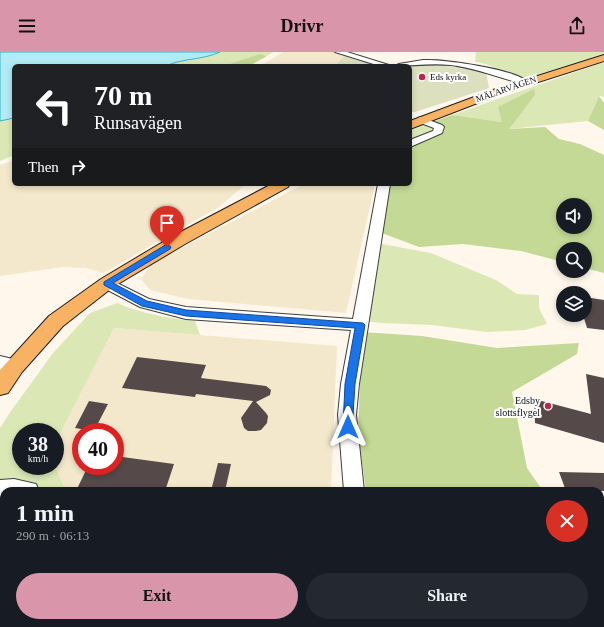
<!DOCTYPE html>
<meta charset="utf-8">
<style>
:root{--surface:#171b24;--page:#242831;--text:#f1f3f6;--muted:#9ea1a6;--accent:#d996aa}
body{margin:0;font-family:"Times New Roman",serif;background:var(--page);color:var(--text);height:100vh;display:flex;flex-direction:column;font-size:15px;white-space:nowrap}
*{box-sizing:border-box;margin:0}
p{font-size:13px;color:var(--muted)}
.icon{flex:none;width:22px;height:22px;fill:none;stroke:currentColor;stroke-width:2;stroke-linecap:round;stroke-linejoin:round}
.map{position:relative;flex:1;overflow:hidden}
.side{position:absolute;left:0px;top:435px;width:604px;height:140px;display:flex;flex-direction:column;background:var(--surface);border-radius:12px 12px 0 0;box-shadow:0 2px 6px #0003}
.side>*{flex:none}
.top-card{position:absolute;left:12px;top:12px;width:400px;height:122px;border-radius:6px;box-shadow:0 2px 6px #0003;background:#202124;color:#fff;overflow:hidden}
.buttons{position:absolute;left:556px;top:146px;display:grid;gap:8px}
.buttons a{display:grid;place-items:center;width:36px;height:36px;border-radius:50%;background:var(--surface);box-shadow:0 2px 6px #0003;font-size:20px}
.speed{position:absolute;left:12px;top:371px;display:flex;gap:8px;font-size:20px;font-weight:700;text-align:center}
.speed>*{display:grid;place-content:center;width:52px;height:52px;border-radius:50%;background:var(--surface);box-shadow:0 2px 6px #0003;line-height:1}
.speed small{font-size:10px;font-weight:400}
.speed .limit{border:6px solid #d22;background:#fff;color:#111}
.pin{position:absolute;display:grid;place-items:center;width:34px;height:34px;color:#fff;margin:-41px -17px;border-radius:50% 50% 50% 0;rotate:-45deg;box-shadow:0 0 4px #0007}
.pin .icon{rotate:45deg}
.me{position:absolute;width:44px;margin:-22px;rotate:0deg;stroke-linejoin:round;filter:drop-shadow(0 0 3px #0008)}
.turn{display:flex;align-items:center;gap:14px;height:84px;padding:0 16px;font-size:18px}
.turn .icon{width:52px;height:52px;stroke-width:2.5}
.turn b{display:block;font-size:28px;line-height:34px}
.then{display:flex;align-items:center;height:38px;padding:0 16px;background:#0003;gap:8px;font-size:15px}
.round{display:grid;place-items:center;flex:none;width:42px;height:42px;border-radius:21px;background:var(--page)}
.head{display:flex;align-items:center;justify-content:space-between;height:68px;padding:0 16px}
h1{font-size:24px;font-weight:700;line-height:30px}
.button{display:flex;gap:8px;margin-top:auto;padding:8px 16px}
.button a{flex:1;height:46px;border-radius:24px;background:var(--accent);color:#111;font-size:16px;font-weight:700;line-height:46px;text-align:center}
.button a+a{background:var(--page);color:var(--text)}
header{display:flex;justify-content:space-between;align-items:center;height:52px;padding:0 16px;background:var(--accent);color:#111;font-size:18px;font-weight:700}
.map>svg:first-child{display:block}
.farmland{fill:#f4e8cc;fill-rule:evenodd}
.green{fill:#dbe8b6}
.forest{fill:#c3d995;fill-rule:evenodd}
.cemetery{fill:#dce0be}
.water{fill:#b1ebf5;stroke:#38b2cc}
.building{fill:#554a49}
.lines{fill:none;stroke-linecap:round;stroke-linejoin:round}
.minor-casing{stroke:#3f3f3f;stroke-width:2}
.major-casing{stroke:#1d1d1d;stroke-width:2}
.minor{fill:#fff;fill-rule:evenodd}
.major{fill:#f8b263;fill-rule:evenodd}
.route{fill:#1a73e8;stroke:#114b97}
.poi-dot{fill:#bb254e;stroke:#fff;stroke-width:1.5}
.labels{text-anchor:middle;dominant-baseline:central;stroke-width:4;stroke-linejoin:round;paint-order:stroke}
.far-poi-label{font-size:9px;fill:#0c0c0c;stroke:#fff;text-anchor:start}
.far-street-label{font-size:9px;fill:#0c0c0c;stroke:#fff}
.poi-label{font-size:10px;fill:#0c0c0c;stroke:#fff;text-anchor:end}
</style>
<header><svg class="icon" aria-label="menu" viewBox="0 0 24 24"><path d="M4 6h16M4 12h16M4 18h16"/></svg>Drivr<svg class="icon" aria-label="share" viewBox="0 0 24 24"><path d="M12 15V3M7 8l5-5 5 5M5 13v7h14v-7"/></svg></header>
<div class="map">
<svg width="604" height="575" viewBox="0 0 604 575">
<rect width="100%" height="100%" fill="#fff7eb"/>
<!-- farmland -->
<path class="farmland" d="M283,0H333L345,3L335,14H260Z
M14,108V132H246L219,155L103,221L85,216L63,215L0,224V113Z
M304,132H375L346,261L188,247L150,238L141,227L151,212Z
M114,276L337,294L331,439H66L55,414V392ZM81,380H115V414H81Z
M50,571H242L265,575H50Z"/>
<!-- green -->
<path class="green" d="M220,0H273L267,4L260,2L251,8L234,14H166C183,6 203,8 220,0Z
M476,0H604V3L526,27C507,26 494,11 475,10Z
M601,11H604V45L599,44L588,69L508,77L502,70L452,63Z
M14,65V103L0,109V69Z
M424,73L433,76L432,79L410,89V79Z
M382,192L431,201L496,228L517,242L539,243V256L547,272L525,278L487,280L432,273L382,271L363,269L378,193Z
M117,251C142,262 169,266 195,269L200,283L114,276L55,392V380H21V414H55L66,439H42C33,425 15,429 0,430V376L11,359L53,301L90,261Z
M242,571H347L348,575H265Z"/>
<!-- forest -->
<path class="forest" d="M260,2L267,4L249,14H224Z
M534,37L535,43L509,77L545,75L559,87L580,92L604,103V221L585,216V197H563V210L521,199L463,192L419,195L379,180L388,132H410V95L439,81L444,75L432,70L452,63L502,70L498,55ZM563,153H585V175H563Z
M599,44L604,51V78L588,69Z
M362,280L422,284L497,296L579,291L577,302L512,340L527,416L543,439H431L430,435L416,439H366L358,381Z
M600,507L604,509V575H492L491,571H600Z"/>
<!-- cemetery -->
<path class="cemetery" d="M345,3L375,11L371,14H335Z
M433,12L486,20L489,36L415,60H410V14Z"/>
<!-- water -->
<path class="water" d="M0,0H220C203,8 183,6 166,14H14V66L0,69Z"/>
<!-- building -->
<path class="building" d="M585,245L604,248V278L587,276L583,263H585Z
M137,305L206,313L201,326L266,334L271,338L270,343L256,350L266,361L268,364L267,371L261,378L256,379H248L244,376L241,366L253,349L196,342L195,345L122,336Z
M586,322L604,326V391L535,371L534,347L591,362Z
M89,349L108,352L94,379L75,376Z
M115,404L174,412L165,439H76L88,414H115Z
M218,411L231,412L225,439H211Z
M559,420L604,421V439H566Z"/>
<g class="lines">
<!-- minor casing -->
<g class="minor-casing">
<path id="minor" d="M335,0H347L392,14H380Z
M423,8C443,7 515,17 528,30L524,32C499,26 476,16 450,13C431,11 413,14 395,14L399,12Z
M421,65L442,73L444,75L442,81L410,95V88L433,79L434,76L418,70V66Z
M378,132H390L359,332L356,363L364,439H344L338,363L341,332L351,278L186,267L140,255L102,235L100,231L102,227L107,226L149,247L186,255L353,267Z
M0,304L21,309L23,314L21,319L15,321L0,318Z
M14,427L36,432L39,439H4V448H0V428Z
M25,571H49V575H25Z
M361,571H385V575H361Z"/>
</g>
<!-- major casing -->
<g class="major-casing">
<path id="major" d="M604,3V9L501,42L410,77V69L493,38Z
M272,132H290L288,135L185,192L113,235L63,274L22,320L8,341L0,343V318L49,264L101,227L173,184Z"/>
</g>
<!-- minor -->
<use href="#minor" class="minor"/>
<!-- major -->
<use href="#major" class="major"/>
</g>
<!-- route -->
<path class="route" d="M167,192L171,195L170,197L113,231L147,249L186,258L363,271L365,273L355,332L352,379L348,380L344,379L343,375L345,332L355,276L186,264L142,254L104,233V230Z"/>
<!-- markers -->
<g class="poi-dot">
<circle cx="422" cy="25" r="4"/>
<circle cx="548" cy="354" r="4"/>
</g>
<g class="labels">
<!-- far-poi labels -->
<g class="far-poi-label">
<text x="430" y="25">Eds kyrka</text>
</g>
<!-- far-street labels -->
<g class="far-street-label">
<text transform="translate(506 37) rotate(-19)">MÄLARVÄGEN</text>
</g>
<!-- poi labels -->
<g class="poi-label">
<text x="540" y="348">Edsby<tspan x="540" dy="12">slottsflygel</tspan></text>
</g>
</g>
</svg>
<div class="buttons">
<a><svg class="icon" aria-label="sound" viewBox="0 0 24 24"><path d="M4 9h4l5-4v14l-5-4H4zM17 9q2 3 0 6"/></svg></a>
<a><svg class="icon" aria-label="search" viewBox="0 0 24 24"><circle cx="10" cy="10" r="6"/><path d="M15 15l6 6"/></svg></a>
<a><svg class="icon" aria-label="layers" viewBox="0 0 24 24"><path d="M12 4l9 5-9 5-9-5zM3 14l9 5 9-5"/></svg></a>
</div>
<div class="speed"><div>38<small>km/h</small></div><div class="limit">40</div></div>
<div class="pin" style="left:167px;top:195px;background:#d93025"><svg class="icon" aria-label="arrive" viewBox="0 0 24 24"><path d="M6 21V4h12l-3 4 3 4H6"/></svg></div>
<svg class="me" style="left:348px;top:375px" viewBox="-20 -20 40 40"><path d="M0-17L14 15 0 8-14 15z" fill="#1a73e8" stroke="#fff" stroke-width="4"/></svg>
<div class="top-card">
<div class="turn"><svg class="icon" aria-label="left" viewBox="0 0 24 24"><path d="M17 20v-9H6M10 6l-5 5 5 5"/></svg><div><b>70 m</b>Runsavägen</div></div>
<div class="then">Then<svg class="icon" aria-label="right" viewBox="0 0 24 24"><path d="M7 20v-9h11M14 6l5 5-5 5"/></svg></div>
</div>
<section class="side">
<div class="head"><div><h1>1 min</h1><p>290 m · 06:13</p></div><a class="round" style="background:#d93025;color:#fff"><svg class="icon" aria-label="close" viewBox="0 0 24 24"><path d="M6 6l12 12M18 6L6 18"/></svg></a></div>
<div class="button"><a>Exit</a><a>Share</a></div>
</section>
</div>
